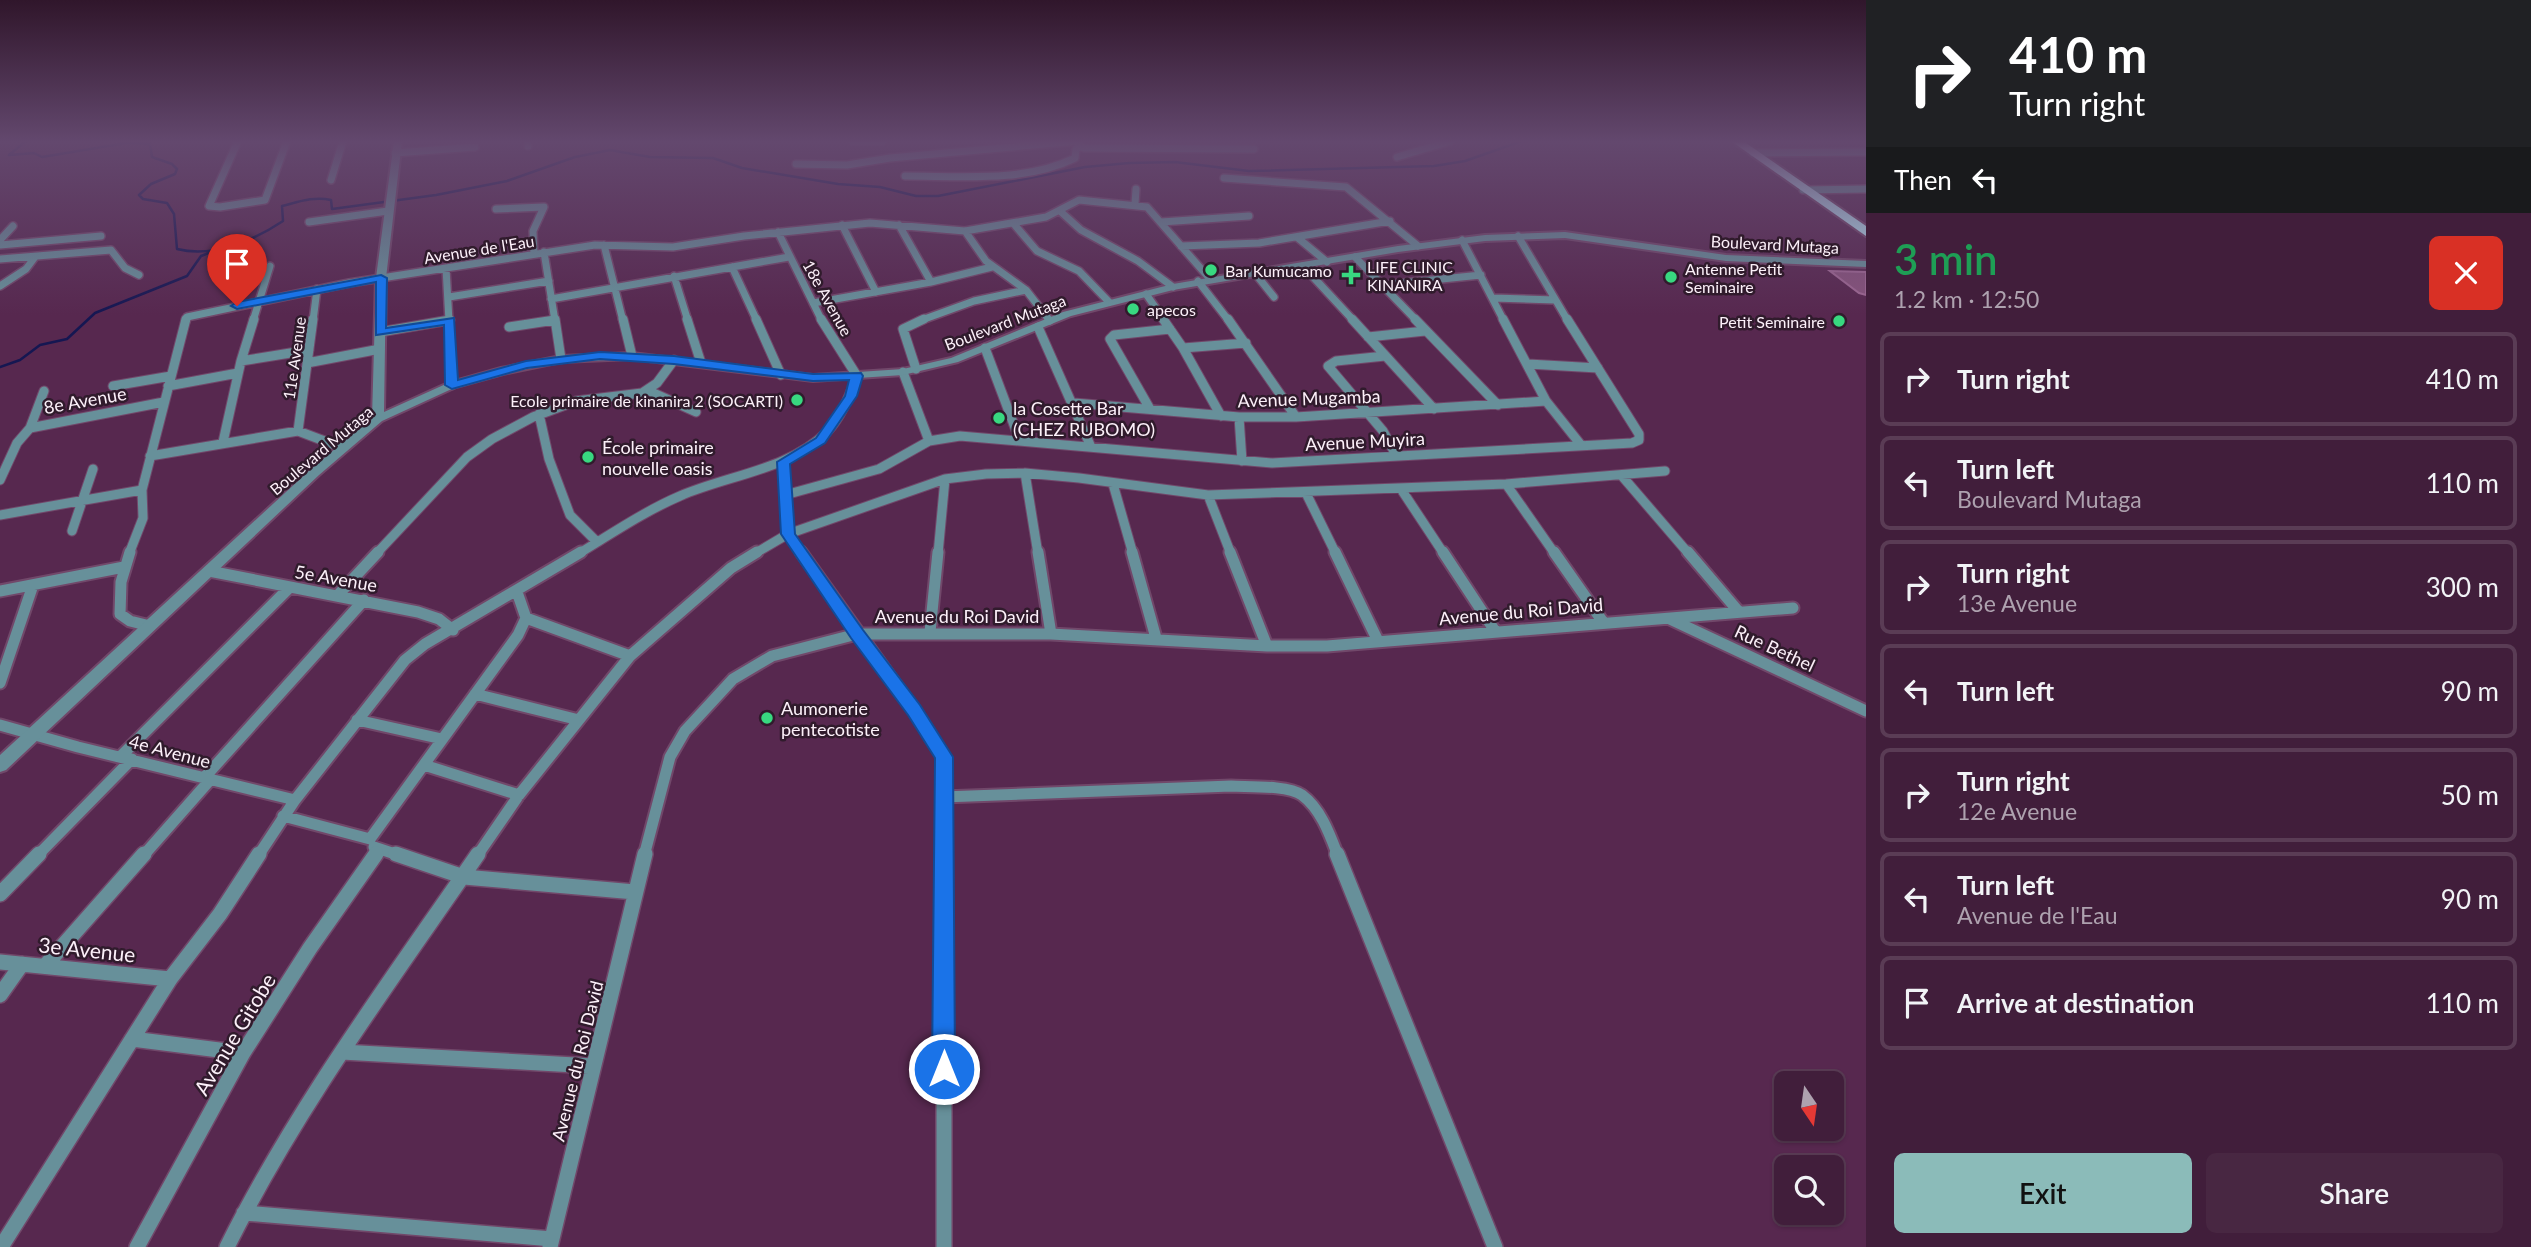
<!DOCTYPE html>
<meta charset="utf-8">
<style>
:root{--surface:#411e3b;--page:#482742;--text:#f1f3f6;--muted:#aea2af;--line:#5a3c55;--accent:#8bbbb9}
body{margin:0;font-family:Lato,sans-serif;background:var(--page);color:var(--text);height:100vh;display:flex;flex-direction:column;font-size:26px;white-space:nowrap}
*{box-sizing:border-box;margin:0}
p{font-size:23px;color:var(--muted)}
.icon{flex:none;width:38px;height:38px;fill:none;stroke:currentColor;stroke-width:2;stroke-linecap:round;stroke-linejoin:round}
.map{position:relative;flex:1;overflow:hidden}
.side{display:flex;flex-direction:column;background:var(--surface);width:665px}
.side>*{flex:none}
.hud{background:#202124;color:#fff;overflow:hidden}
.needle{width:46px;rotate:167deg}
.controls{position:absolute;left:1774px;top:1071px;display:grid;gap:14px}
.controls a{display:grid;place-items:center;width:70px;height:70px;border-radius:10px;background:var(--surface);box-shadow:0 2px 5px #0004,0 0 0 2px var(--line);font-size:35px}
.pin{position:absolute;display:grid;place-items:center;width:60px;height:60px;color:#fff;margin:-72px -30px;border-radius:50% 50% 50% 0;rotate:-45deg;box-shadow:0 0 7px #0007}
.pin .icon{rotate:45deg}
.me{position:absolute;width:77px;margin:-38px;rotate:0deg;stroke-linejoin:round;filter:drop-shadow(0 0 5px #0008)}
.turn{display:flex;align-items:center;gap:24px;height:147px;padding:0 28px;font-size:32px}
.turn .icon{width:91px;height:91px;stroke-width:2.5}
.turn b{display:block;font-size:49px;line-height:60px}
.then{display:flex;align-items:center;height:66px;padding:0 28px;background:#0003;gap:14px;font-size:26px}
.round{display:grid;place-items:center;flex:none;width:74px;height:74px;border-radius:10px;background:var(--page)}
.summary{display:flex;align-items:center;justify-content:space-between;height:119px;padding:0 28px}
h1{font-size:42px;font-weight:600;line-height:52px;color:#1e9e55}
.primary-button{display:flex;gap:14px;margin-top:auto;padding:14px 28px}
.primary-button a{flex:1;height:80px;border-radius:10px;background:var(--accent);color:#111;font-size:28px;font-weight:600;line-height:80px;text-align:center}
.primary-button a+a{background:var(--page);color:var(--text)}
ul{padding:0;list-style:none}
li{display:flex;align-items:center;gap:21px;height:94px;margin:0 14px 10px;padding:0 14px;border:4px solid var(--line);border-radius:10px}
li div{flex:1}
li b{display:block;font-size:26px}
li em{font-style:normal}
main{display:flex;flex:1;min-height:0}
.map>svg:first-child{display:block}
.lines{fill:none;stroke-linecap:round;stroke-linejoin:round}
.stream{stroke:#151752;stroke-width:2.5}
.building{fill:#86537c;stroke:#9d6893;stroke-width:2}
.minor-far3-casing{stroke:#71486a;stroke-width:10}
.minor-far2-casing{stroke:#71486a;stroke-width:11}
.minor-far1-casing{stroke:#71486a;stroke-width:15}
.minor-casing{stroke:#71486a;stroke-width:18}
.tertiary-casing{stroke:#71486a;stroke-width:4}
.trunk-casing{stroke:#71486a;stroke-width:4}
.minor-far3{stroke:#67909a;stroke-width:7}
.minor-far2{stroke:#67909a;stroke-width:9}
.minor-far1{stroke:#67909a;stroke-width:11}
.minor{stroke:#67909a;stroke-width:15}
.tertiary{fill:#67909a;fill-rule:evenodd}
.trunk{fill:#b8edfa;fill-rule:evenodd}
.route{fill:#1a73e8;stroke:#114b97;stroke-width:2}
.poi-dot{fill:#38d880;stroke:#301b2c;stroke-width:2.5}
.labels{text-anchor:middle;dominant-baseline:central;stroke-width:5;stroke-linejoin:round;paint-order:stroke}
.far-street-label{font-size:16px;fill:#fcf0f9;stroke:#301b2c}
.far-poi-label{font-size:16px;fill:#fcf0f9;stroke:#301b2c;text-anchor:start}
.street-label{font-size:18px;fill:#fcf0f9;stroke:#301b2c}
.poi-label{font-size:18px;fill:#fcf0f9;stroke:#301b2c;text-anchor:start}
.near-street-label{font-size:21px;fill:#fcf0f9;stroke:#301b2c}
</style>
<main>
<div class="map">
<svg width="1866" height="1247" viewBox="0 0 1866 1247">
<rect width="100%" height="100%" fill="#57284f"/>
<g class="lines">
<!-- stream -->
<path class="stream" d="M26,141L9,155L34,153L42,157L126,143L150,144L152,157L172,164L177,169L175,174L151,184L139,195L143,199L167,203L174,214L177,249C213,258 253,241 283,221L282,206C298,202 314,196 331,200L332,209L436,195L507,181L575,157L610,150L650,157L713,158L742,168L838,184L880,187L916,196H938L1085,167L1129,163L1175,162L1249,171L1434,166L1465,161L1522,141
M0,367L20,360L40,345L67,339L95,313L187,276L201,256L214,251"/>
</g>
<!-- building -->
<path class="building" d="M1830,271L1866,272V295L1859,293Z"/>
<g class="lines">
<!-- minor-far3 casing -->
<g class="minor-far3-casing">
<path id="minor-far3" d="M238,141L209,206L220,207L265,200L287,141
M528,141V146
M852,141H883
M1078,143L1084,148L1254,149
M395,153L475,147
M1753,153L1866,152
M1397,157L1451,141
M796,164L847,165L890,158L1078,141
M905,176C960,176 1024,183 1075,158L1076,149L1080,147
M1224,178L1346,187L1418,246
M331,180L343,141
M1803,190L1866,189
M1135,204L1136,189
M496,209L544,207L533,231L534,254
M1060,211L1081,230L1138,261L1173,287
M309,222L388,211
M1161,222L1249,216
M1013,223L1037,251L1079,271L1109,302
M842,225L876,292
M899,225L931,282
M965,231L986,261L1026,290L1050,321
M778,232L822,321
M1518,236L1568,321
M1298,238L1327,262
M0,240L13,226
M1462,240L1504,321
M0,245L101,236
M604,245L623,321
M1181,246L1259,243L1390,221
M544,252L555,321
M1355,257L1417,321
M0,259L111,250L125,268L139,275
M1303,266L1354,321
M732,267L757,321
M446,268L449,321
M1254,272L1274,297
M674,276L688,321
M1198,281L1229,321
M1383,285L1481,275
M0,286L26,269L35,257
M1146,294L1165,321
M449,297L549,281
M1493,298L1555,300
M551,299L789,257
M813,303L931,282L992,267
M186,321L187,317L349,283L595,245L673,247L744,236L870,223L965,231L1046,217L1079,200L1147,207L1210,279
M253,321L270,266
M313,321L317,289
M443,321L450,320
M547,321L555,320
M919,321L974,301L1026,290"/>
</g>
<!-- minor-far2 casing -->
<g class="minor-far2-casing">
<path id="minor-far2" d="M449,319L452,385
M555,319L561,359
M623,319L632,356
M687,319L701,363
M756,319L781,375
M1163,319L1183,348L1221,416
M1228,319L1296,417
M1352,319L1434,409
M1415,319L1498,405
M1503,319L1546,401L1581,445
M509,327L555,320
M1038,327L1091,447
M380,332L450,320
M1368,337L1425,331
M985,348L1020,441
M1183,348L1246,343
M1385,356L1336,361L1328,366L1383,431L1396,455
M241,361L309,350
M307,363L380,349
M1528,364L1598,368
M916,369L903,329L924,319
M903,372L929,441L960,436L1272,463L1632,443L1639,440V434L1567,319
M113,386L171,376
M168,386L238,373
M647,390L696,412
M1074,403L1239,417H1296L1546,401
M1150,409L1110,339L1114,335L1170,329
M539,414L549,459L570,515L597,542
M1239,417L1242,461
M30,428L44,391
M298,431L313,319
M223,442L241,361L254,319
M150,456L298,431L343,448
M783,462L788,534L802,554
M1025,473L1038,554
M1622,476L1689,554
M0,480L17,443L30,428L164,402
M1113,484L1133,554
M1506,484L1555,554
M1401,489L1444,554
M142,490L186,319
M1306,493L1336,554
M785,495L879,469L929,441
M1208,495L1231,554
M0,515L142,490
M72,531L93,469
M129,554L143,518L142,490
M376,554L467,457L492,439L533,417L576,401L642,393L657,383L674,360
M578,554C611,534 645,511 680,496C728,475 789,470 827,432C842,416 849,396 857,376L821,319
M754,554L788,534L945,479L986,474L1025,473L1079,478L1208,495L1506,484L1665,471
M938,554L945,479"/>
</g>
<!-- minor-far1 casing -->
<g class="minor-far1-casing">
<path id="minor-far1" d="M130,552L121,582L120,614L130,621L150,626
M801,552L914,710L944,757V856
M1038,552L1051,634
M1132,552L1156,638
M1230,552L1267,646
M1335,552L1378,641
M1443,552L1495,631
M1554,552L1603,622
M1688,552L1739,612
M209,571L418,612L439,619L453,630
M0,591L124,567
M337,596L378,552
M526,618L630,656
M1670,619L1866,711
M930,632L938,552
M0,683L33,585
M475,694L579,720
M357,720L442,739
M0,725L78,747L295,800
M121,756L289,588
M424,765L519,795
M204,778L364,600
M943,797L1231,786C1248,787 1288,785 1302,795C1321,809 1330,835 1338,856
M283,816L370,839
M370,839L518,635L526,618L517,592
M374,847L401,856
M37,856L132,759
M143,856L210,780
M258,856L295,800L405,660L425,644L581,552
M375,856L379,850
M477,856L519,795L630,656L731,568L757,552
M644,856L670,757L685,731L733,679L772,656L857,634H1051L1267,646H1327L1793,608"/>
</g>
<!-- minor casing -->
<g class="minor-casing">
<path id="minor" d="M396,854L464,877L635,892
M944,854V1247
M1337,854L1495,1247
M0,894L39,854
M0,962L170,979
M45,966L144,854
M0,995L22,964
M132,1039L243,1053
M342,1052L593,1066
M244,1213L552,1239
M1,1247L170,979L220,914L259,854
M137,1247L243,1053L310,948L376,854
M227,1247C296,1108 390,982 478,854
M550,1247L645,854"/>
</g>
<!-- tertiary casing -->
<g class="tertiary-casing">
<path id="tertiary" d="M394,141H402L386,278L384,412L448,383L501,368L561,356L632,353L813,375L903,369L951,358L1063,312L1173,284L1398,246L1485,235L1565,232L1726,255L1866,261V267L1726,261L1565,238L1485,241L1398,252L1173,290L1071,316L958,362L903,375L813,381L632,359L561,362L503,374L456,387L382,421L319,475L6,770L0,772V755L311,469L372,418L376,278Z"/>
</g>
<!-- trunk casing -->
<g class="trunk-casing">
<path id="trunk" d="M1731,141H1743L1866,226V236Z"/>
</g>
<!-- minor-far3 -->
<use href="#minor-far3" class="minor-far3"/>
<!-- minor-far2 -->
<use href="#minor-far2" class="minor-far2"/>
<!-- minor-far1 -->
<use href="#minor-far1" class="minor-far1"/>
<!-- minor -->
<use href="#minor" class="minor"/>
<!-- tertiary -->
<use href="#tertiary" class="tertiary"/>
<!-- trunk -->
<use href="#trunk" class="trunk"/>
</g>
<!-- sky -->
<linearGradient id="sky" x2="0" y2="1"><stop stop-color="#30162b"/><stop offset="0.45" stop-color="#63486e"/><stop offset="1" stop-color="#63486e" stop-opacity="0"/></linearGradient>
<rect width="1866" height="315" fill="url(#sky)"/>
<!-- route -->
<path class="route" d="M381,275L387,278L386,328L454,318L458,380L526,361L600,352L674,356L813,374L861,373L863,376L857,396L825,443L790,464L795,534L863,630L920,705L953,757L955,1069L952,1077L944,1080L936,1077L932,1069L935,758L908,715L851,638L781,534L777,462L816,438L845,396L849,380L813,381L674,364L600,359L527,368L452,389L445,385L444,325L376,335V282L237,309L231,306L237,302Z"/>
<!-- markers -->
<g class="poi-dot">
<circle cx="1211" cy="270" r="7"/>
<path d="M1347.5 264.5h7v7h7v7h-7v7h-7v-7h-7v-7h7z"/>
<circle cx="1671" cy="277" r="7"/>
<circle cx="1133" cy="309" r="7"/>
<circle cx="1839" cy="321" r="7"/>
<circle cx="797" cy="400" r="7"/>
<circle cx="999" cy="418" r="7"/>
<circle cx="588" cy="457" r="7"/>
<circle cx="767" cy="718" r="7"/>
</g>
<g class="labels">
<!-- far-street labels -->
<g class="far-street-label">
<text transform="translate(1775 244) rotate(3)">Boulevard Mutaga</text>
<text transform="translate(479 249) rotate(-9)">Avenue de l'Eau</text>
<text transform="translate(828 298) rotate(61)">18e Avenue</text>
<text transform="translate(1005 322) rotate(-21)">Boulevard Mutaga</text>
<text transform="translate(294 358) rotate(-82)">11e Avenue</text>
<text transform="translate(321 450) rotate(-40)">Boulevard Mutaga</text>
</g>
<!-- far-poi labels -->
<g class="far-poi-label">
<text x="1367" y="266">LIFE CLINIC<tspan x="1367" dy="18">KINANIRA</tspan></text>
<text x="1685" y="268">Antenne Petit<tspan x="1685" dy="18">Seminaire</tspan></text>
<text x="1225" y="270">Bar Kumucamo</text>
<text x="1147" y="309">apecos</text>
<text x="1825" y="321" text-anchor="end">Petit Seminaire</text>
<text x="783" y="400" text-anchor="end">Ecole primaire de kinanira 2 (SOCARTI)</text>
</g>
<!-- street labels -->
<g class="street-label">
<text transform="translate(1309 398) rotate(-2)">Avenue Mugamba</text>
<text transform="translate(85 400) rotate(-10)">8e Avenue</text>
<text transform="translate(1365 441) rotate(-3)">Avenue Muyira</text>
<text transform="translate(336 578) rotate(10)">5e Avenue</text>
<text transform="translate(1521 611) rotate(-5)">Avenue du Roi David</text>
<text x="957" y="616">Avenue du Roi David</text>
<text transform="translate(1775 648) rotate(25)">Rue Bethel</text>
<text transform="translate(170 751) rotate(15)">4e Avenue</text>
<text transform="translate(577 1061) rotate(-76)">Avenue du Roi David</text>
</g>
<!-- poi labels -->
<g class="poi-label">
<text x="1013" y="408">la Cosette Bar<tspan x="1013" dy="21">(CHEZ RUBOMO)</tspan></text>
<text x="602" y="447">École primaire<tspan x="602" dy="21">nouvelle oasis</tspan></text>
<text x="781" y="708">Aumonerie<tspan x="781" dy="21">pentecotiste</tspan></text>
</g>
<!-- near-street labels -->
<g class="near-street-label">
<text transform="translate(87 949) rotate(6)">3e Avenue</text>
<text transform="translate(234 1034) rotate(-59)">Avenue Gitobe</text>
</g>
</g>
</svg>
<div class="controls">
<a><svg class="needle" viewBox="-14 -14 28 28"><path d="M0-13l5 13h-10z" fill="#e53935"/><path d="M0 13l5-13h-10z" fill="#aea2af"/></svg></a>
<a><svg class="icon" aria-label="search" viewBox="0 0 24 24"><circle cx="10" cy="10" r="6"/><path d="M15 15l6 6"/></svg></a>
</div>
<div class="pin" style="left:237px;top:306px;background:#d93025"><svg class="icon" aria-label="arrive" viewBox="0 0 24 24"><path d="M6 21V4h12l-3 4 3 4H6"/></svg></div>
<svg class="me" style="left:944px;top:1069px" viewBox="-20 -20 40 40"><circle r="17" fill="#1a73e8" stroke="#fff" stroke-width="3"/><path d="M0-11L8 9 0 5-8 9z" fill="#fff"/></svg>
</div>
<section class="side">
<div class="hud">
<div class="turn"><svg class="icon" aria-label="right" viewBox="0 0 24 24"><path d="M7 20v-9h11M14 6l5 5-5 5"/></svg><div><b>410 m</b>Turn right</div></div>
<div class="then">Then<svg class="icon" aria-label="left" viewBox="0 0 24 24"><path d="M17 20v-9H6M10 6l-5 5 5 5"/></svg></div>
</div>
<div class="summary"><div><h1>3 min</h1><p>1.2 km · 12:50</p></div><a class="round" style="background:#d93025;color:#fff"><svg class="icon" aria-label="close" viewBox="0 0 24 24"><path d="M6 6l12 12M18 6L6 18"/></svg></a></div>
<ul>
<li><svg class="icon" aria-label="right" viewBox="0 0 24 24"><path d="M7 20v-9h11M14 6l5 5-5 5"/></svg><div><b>Turn right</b></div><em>410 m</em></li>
<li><svg class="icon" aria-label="left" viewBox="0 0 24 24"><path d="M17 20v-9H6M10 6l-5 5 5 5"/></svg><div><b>Turn left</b><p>Boulevard Mutaga</p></div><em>110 m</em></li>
<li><svg class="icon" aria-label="right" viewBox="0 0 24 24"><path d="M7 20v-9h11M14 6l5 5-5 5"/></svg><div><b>Turn right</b><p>13e Avenue</p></div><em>300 m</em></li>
<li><svg class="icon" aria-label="left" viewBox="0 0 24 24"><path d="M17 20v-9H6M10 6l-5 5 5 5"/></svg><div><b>Turn left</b></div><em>90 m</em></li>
<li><svg class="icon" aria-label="right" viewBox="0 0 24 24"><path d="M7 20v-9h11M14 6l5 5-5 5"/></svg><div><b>Turn right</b><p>12e Avenue</p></div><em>50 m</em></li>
<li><svg class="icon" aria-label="left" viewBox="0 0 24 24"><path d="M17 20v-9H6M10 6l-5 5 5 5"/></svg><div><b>Turn left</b><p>Avenue de l'Eau</p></div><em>90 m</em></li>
<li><svg class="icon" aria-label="arrive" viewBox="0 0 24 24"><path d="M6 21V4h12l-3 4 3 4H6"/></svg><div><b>Arrive at destination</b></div><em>110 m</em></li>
</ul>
<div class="primary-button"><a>Exit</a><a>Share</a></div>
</section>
</main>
